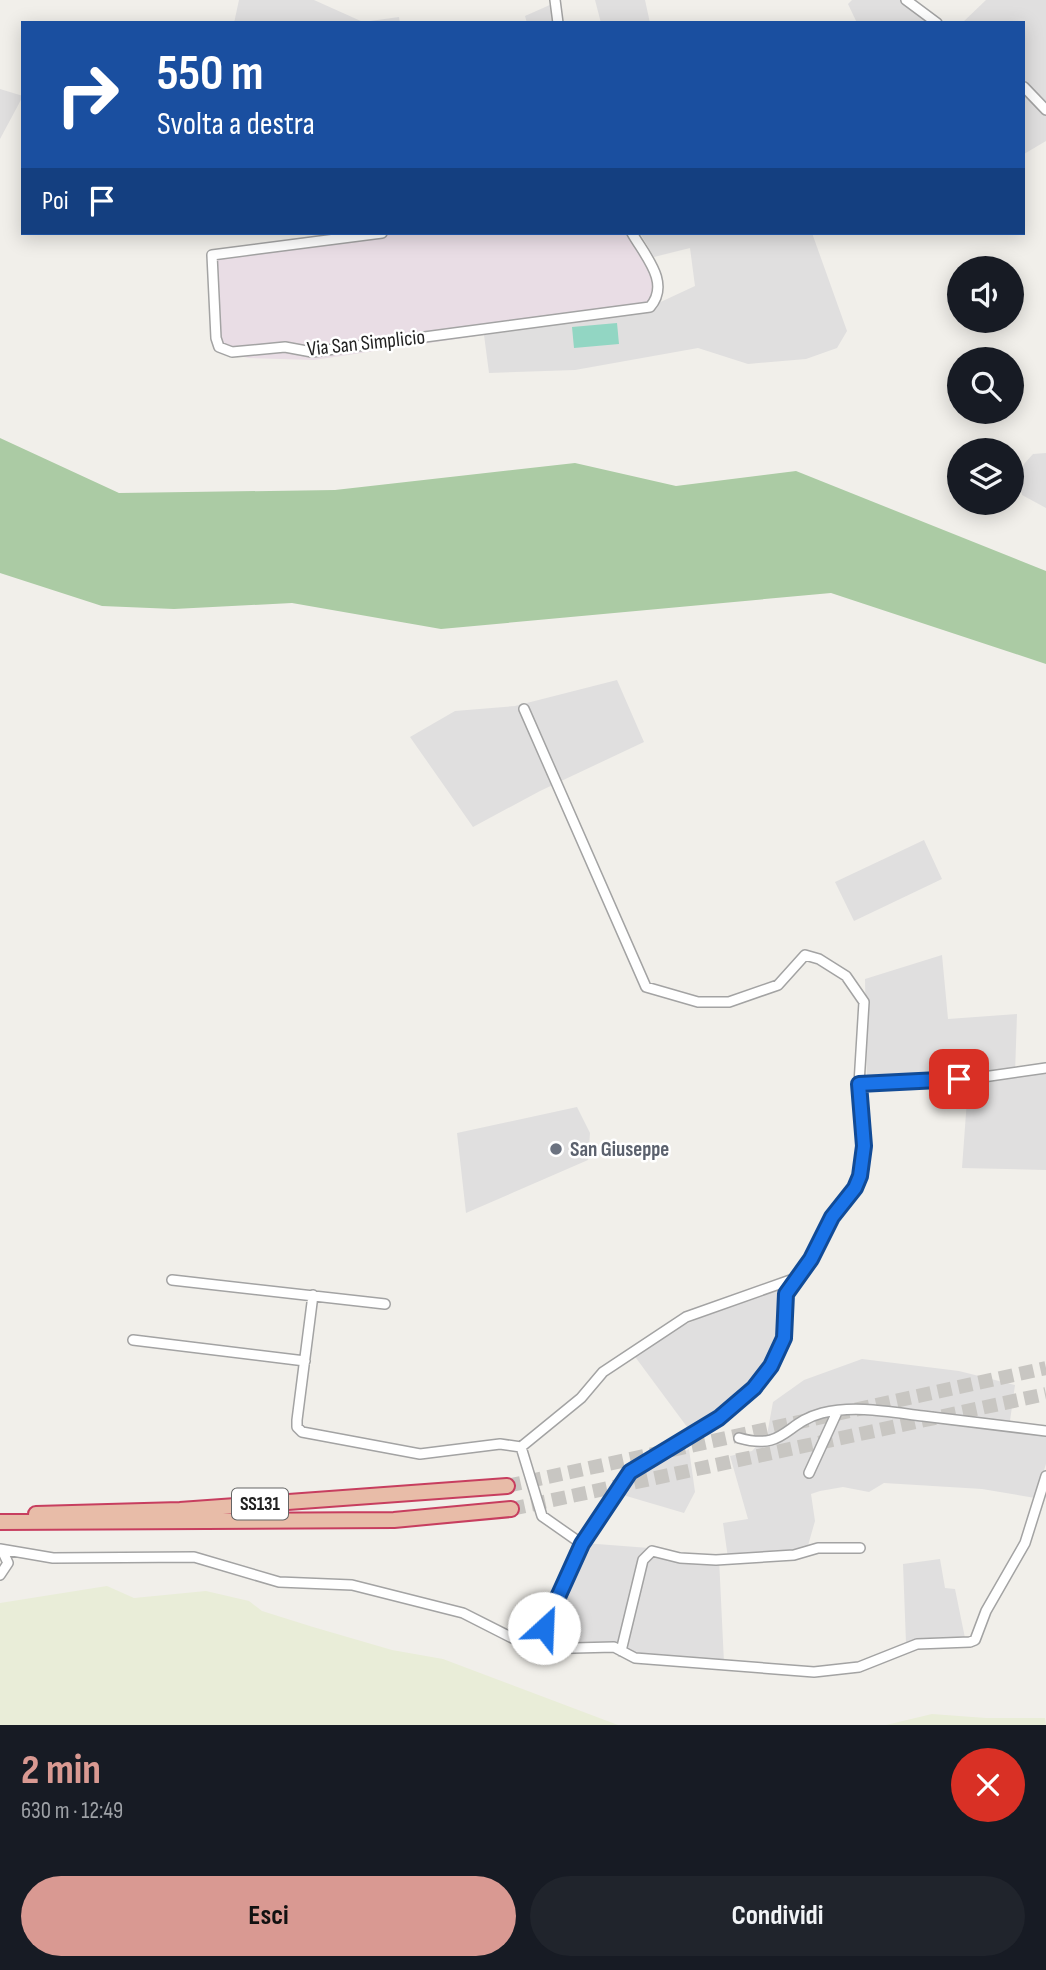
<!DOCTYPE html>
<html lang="it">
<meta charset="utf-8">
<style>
:root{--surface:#171b24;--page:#20242c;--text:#f1f3f6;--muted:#9ea1a6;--accent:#d99992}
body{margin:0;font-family:"Sofia Sans Condensed",sans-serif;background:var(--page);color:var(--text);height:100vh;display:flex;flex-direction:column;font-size:26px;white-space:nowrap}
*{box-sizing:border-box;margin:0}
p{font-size:23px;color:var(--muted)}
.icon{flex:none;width:38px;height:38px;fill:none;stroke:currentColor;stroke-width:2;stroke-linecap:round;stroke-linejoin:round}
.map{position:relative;height:1725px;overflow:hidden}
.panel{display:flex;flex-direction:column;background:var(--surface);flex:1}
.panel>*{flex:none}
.top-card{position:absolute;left:21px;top:21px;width:1004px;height:214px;border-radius:0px;box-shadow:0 4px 18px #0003;background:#1a4fa0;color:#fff;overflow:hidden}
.fabs{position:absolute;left:947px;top:256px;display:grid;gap:14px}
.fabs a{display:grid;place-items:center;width:77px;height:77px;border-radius:50%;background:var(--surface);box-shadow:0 4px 18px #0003;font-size:35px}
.pin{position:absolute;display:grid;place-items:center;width:60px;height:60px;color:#fff;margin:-30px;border-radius:14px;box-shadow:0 4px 10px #0006}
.me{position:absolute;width:77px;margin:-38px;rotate:25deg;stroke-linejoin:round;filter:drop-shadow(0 0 5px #0008)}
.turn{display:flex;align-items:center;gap:24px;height:147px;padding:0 21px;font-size:32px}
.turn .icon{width:91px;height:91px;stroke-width:2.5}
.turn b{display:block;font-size:49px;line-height:60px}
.then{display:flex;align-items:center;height:66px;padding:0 21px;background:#0003;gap:14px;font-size:26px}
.round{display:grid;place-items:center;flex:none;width:74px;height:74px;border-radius:37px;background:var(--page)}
.headline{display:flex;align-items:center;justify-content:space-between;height:119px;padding:0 21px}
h1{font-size:42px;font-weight:700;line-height:52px;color:var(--accent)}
.primary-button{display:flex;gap:14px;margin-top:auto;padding:14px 21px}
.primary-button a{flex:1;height:80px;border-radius:42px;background:var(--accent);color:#111;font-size:28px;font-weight:700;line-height:80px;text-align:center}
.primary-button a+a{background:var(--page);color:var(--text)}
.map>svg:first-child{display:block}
.residential{fill:#e0dfdf}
.industrial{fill:#e9dde5}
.farmland{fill:#e9edd8}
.forest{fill:#abcba4}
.pitch{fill:#92d6c3}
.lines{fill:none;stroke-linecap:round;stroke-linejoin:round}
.trunk-tunnel{stroke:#c8c6c2;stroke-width:14;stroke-dasharray:14 7;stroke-linecap:butt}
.minor-casing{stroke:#a3a3a3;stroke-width:12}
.trunk-casing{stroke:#c73e5f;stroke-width:18}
.minor{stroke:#fff;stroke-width:9}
.trunk{stroke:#e8bca8;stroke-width:14}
.route-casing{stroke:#114b97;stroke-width:18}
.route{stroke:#1a73e8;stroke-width:12}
.worship-dot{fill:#6b7280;stroke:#fff;stroke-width:2.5}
.labels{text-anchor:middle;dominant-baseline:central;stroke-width:5;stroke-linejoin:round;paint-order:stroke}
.shield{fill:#fff;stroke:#646464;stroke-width:2}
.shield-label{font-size:19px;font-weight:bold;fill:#222}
.street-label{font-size:21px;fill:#222;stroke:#fff}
.worship-label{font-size:21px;font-weight:bold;fill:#5b616d;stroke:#fff;text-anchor:start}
</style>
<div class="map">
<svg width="1046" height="1725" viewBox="0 0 1046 1725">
<rect width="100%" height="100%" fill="#f1efea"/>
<!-- residential -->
<path class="residential" d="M239,0H314L363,22L399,17L400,23H234Z
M595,0H645L650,23H601Z
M852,0H903L935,23H857L848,4Z
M986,0H1046V141L1024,154V23H962Z
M552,4L558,23H527L525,16Z
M0,89L23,96L0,139Z
M640,233H812L847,331L837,348L806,359L748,364L698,348L575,370L489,373L484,335L639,312L695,286L690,248L654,257Z
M1046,453V508L1022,495L1018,478L1024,464L1033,454Z
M617,680L644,742L540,791L473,827L410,737L455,711L515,706Z
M924,840L942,879L854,921L835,882Z
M942,955L948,1019L1017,1014L1015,1074L1046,1070V1170L962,1168L968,1086L867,1085L865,979Z
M577,1107L590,1133L588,1160L466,1213L457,1133Z
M780,1290L784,1301L782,1334L764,1372L693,1435L633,1354L680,1327L742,1299Z
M862,1359L959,1371L1015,1385L1009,1428L1046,1434V1464L1035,1498L982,1489L884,1483L869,1492L843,1487L820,1491L811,1494L815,1521L807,1549L728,1558L723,1523L748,1519L730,1456L752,1451L767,1435L773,1402L804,1380Z
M689,1449L695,1492L684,1513L623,1495L625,1488L643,1472Z
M584,1543L649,1548L719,1558L724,1663L632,1652L620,1643H543Z
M940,1559L945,1588L955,1589L965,1638L906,1643L903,1564Z"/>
<!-- industrial -->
<path class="industrial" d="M340,233H635L662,291L639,312L314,360L249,358L224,353L216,346L210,324L207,253Z"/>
<!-- farmland -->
<path class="farmland" d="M107,1586L134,1598L206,1591L249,1601L262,1611L313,1627L392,1650L443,1659L618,1725H0V1603Z
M932,1714L986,1718H1045L1046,1725H886Z"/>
<!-- forest -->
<path class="forest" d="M0,438L119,493L335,490L575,463L676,486L796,471L1046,571V664L831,593L441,629L292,603L174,609L102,606L0,573Z"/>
<!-- pitch -->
<path class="pitch" d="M617,323L619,344L574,348L572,327Z"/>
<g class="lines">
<!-- trunk-tunnel -->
<path class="trunk-tunnel" d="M507,1486L1046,1368
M511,1509L1046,1394"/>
<!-- minor casing -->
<g class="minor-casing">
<path id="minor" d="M555,0L558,23
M906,0L937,23
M1024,87L1046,110
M382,233L212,255L216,338L219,347L232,352L285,347L312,352L650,307C671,283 645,256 632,233
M524,709L646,987L698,1002H729L778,985L805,955L819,959L846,976L864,1002L859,1084L864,1146L860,1176L855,1188L832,1217L799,1277L686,1317L603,1372L581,1398L521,1447L542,1516L582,1544
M859,1084L976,1078L1046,1068
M172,1280L385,1304
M313,1295L297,1420V1427L302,1432L420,1454L500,1444L521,1447
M133,1340L305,1361
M739,1438C785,1451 784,1423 822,1413C855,1405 890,1412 923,1416C964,1421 1005,1426 1046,1431
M809,1473L837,1412
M0,1549L53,1558L194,1557L279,1582L352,1585L463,1613L534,1649
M0,1575L8,1563L2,1550
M534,1649L614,1647L635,1658L814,1672L859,1667L917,1644L970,1642L975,1640L986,1611L1025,1543L1046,1476
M534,1649L582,1544L630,1472L719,1418L766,1374L784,1337L786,1294L795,1281
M621,1651L643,1560L652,1551L680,1558L716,1560L794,1555L818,1548H860"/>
</g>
<!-- trunk casing -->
<g class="trunk-casing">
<path id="trunk" d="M36,1514L180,1510L507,1486
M0,1522L394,1520L511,1509"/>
</g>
<!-- minor -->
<use href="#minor" class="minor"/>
<!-- trunk -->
<use href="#trunk" class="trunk"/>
</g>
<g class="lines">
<!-- route casing -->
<g class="route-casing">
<path id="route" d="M544,1628L582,1544L630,1472L719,1418L754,1388L771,1366L784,1338L786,1294L811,1259L832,1217L855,1188L860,1176L864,1146L859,1084L959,1079"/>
</g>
<!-- route -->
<use href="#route" class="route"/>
</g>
<!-- markers -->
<circle class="worship-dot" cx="556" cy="1149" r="7"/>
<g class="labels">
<!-- shield labels -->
<rect class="shield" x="232" y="1488.5" width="56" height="31" rx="5"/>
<g class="shield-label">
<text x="260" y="1504">SS131</text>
</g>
<!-- street labels -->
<g class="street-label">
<text transform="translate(366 343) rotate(-6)">Via San Simplicio</text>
</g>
<!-- worship labels -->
<g class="worship-label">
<text x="570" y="1149">San Giuseppe</text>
</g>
</g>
</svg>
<div class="fabs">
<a><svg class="icon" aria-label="sound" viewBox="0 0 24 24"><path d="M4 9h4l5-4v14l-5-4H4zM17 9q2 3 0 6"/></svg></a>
<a><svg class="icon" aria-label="search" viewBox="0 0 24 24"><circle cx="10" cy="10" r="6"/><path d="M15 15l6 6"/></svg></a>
<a><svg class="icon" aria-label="layers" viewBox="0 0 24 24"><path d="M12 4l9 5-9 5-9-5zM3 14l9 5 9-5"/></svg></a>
</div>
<div class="pin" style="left:959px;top:1079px;background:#d93025"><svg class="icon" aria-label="arrive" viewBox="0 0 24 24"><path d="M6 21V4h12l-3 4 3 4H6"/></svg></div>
<svg class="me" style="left:544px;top:1628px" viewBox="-20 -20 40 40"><circle r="19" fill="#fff"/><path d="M0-13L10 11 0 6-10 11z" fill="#1a73e8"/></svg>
<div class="top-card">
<div class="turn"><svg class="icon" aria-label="right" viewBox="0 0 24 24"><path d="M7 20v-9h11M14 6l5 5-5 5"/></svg><div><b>550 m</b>Svolta a destra</div></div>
<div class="then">Poi<svg class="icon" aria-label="arrive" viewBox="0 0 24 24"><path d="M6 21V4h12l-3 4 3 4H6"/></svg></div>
</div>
</div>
<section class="panel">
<div class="headline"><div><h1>2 min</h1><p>630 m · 12:49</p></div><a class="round" style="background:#d93025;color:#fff"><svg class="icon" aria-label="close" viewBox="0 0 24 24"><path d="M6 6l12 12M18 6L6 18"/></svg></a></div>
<div class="primary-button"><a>Esci</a><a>Condividi</a></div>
</section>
